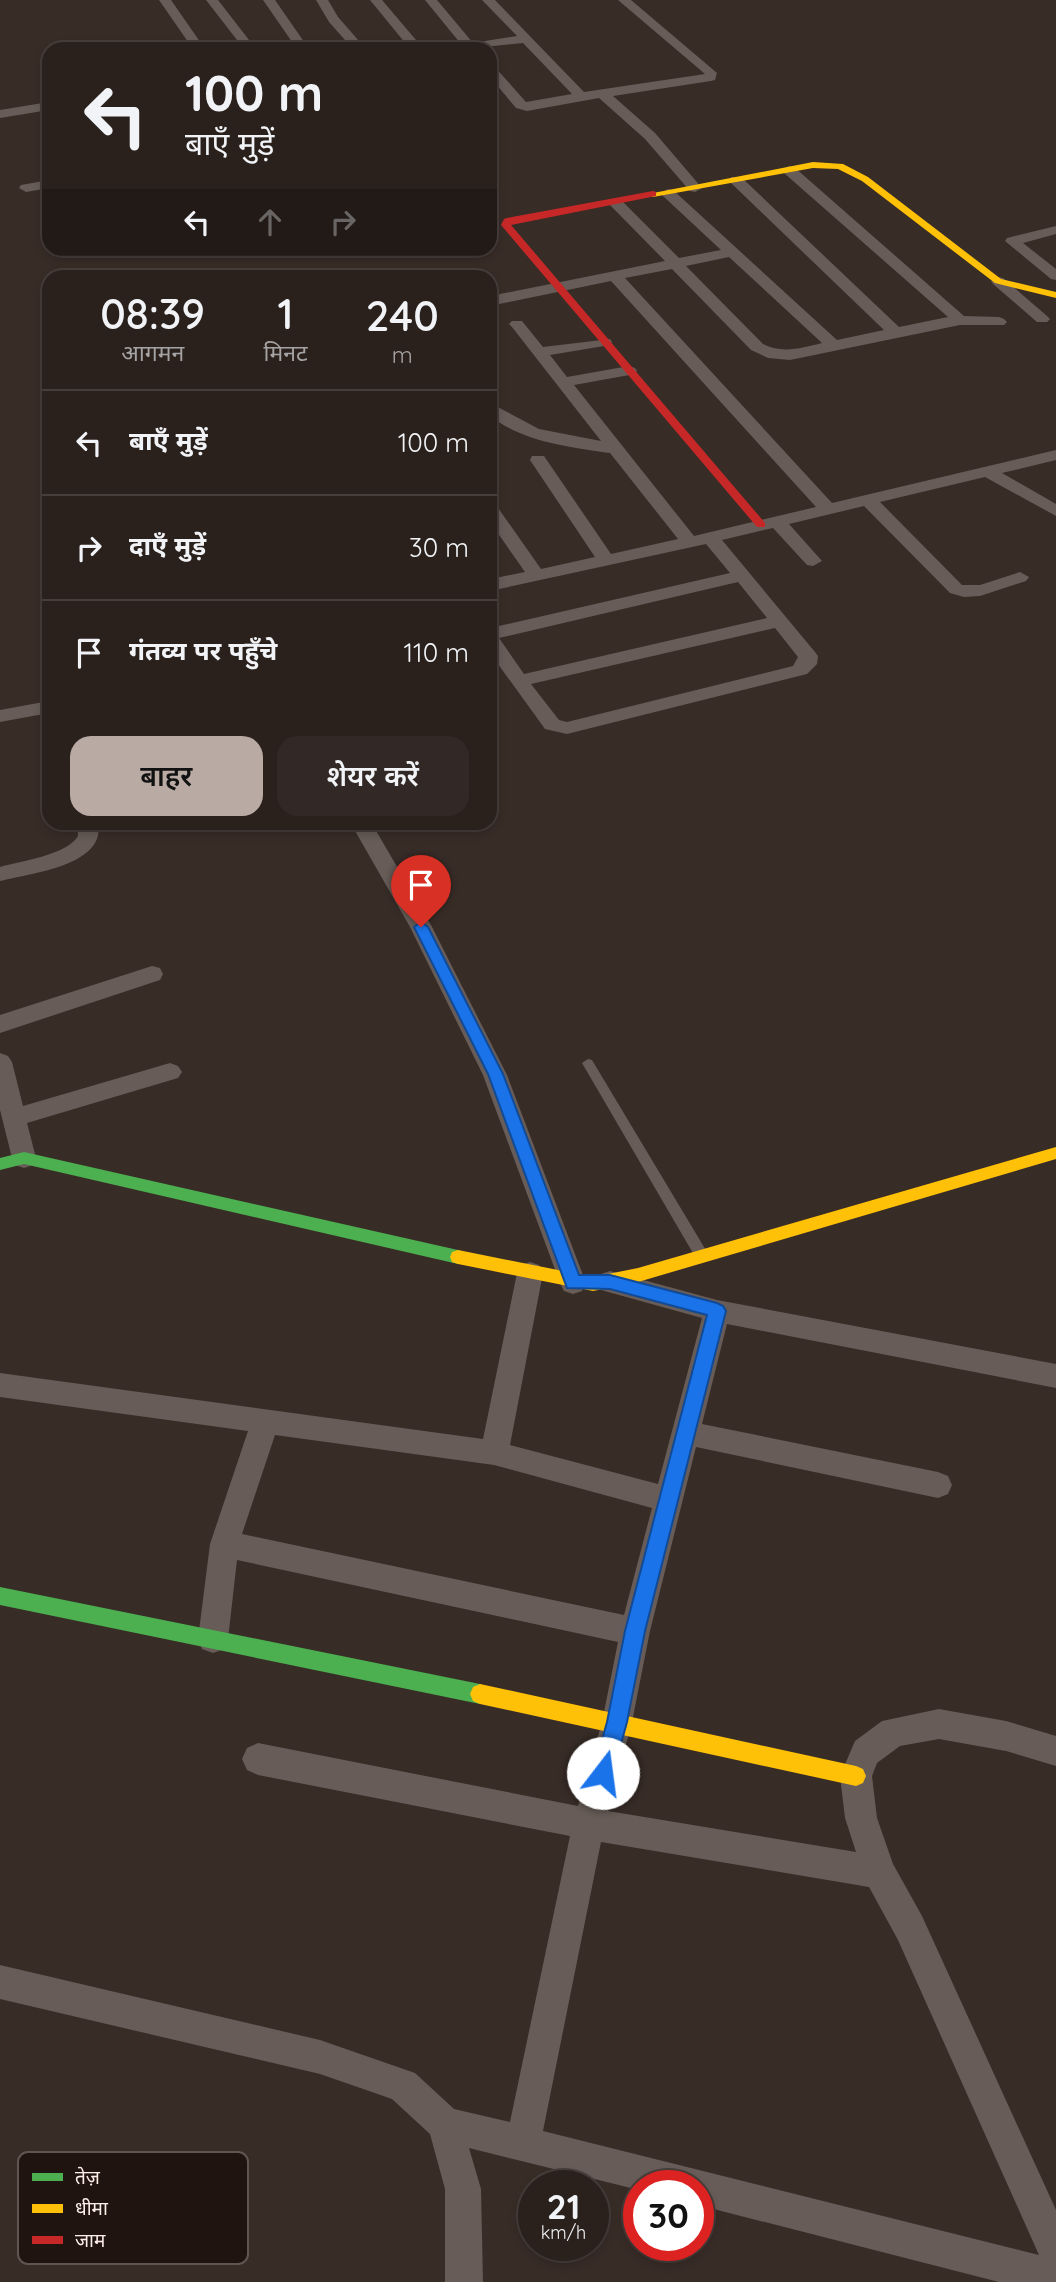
<!DOCTYPE html>
<html lang="hi">
<meta charset="utf-8">
<style>
:root{--surface:#2a211d;--page:#322926;--text:#f1f3f6;--muted:#a5a3a4;--line:#463e3b;--accent:#b9aaa4}
body{margin:0;font-family:Quicksand,"Noto Sans Devanagari",sans-serif;background:var(--page);color:var(--text);height:100vh;display:flex;flex-direction:column;font-size:26px;white-space:nowrap}
*{box-sizing:border-box;margin:0}
p{font-size:23px;color:var(--muted)}
.icon{flex:none;width:38px;height:38px;fill:none;stroke:currentColor;stroke-width:2;stroke-linecap:round;stroke-linejoin:round}
.map{position:relative;flex:1;overflow:hidden}
.details{position:absolute;left:42px;top:270px;width:455px;height:560px;display:flex;flex-direction:column;background:var(--surface);border-radius:21px;box-shadow:0 4px 10px #0003,0 0 0 2px var(--line)}
.details>*{flex:none}
.banner{position:absolute;left:42px;top:42px;width:455px;height:214px;border-radius:21px;box-shadow:0 4px 10px #0003,0 0 0 2px var(--line);background:#2a211d;color:var(--text);overflow:hidden}
.speed{position:absolute;left:518px;top:2170px;display:flex;gap:14px;font-size:35px;font-weight:700;text-align:center}
.speed>*{display:grid;place-content:center;width:91px;height:91px;border-radius:50%;background:var(--surface);box-shadow:0 4px 10px #0003,0 0 0 2px var(--line);line-height:1}
.speed small{font-size:18px;font-weight:400}
.speed .limit{border:10px solid #d22;background:#fff;color:#111}
.pin{position:absolute;display:grid;place-items:center;width:60px;height:60px;color:#fff;margin:-72px -30px;border-radius:50% 50% 50% 0;rotate:-45deg;box-shadow:0 0 7px #0007}
.pin .icon{rotate:45deg}
.me{position:absolute;width:77px;margin:-38px;rotate:15deg;stroke-linejoin:round;filter:drop-shadow(0 0 5px #0008)}
.turn{display:flex;align-items:center;gap:24px;height:147px;padding:0 28px;font-size:32px}
.turn .icon{width:91px;height:91px;stroke-width:2.5}
.turn b{display:block;font-size:49px;line-height:60px}
.lanes{display:flex;align-items:center;height:66px;padding:0 28px;background:#0003;justify-content:center;gap:35px;direction:ltr}
.lanes .off{opacity:.35}
.eta{display:flex;justify-content:space-evenly;align-items:center;height:119px;text-align:center}
.eta b{font-size:42px;font-weight:600;line-height:49px}
.button{display:flex;gap:14px;margin-top:auto;padding:14px 28px}
.button a{flex:1;height:80px;border-radius:21px;background:var(--accent);color:#111;font-size:28px;font-weight:600;line-height:80px;text-align:center}
.button a+a{background:var(--page);color:var(--text)}
ul{padding:0;list-style:none}
li{display:flex;align-items:center;gap:21px;height:105px;padding:0 28px;border-top:2px solid var(--line)}
li div{flex:1}
li b{display:block;font-size:26px}
li em{font-style:normal}
.map>svg:first-child{display:block}
.lines{fill:none;stroke-linecap:round;stroke-linejoin:round}
.lane{fill:#675c57;fill-rule:evenodd}
.street{fill:#675c57;fill-rule:evenodd}
.fast{fill:#4caf50;fill-rule:evenodd}
.slow{fill:#ffc107;fill-rule:evenodd}
.jam{fill:#c62828;fill-rule:evenodd}
.route{fill:#1a73e8;stroke:#114b97;stroke-width:2}
.key{fill:#1f1410;stroke:#625551;stroke-width:2}
.key-label{font-size:19px;fill:#feeee8}
</style>
<div class="map">
<svg width="1056" height="2282" viewBox="0 0 1056 2282">
<rect width="100%" height="100%" fill="#382c27"/>
<g class="lines">
<!-- lane -->
<path class="lane" d="M588,1059L592,1060L707,1252L708,1256L707,1260L702,1261L697,1260L582,1063Z"/>
<!-- street -->
<path class="street" d="M159,0H171L205,49H193Z
M206,0H218L256,49H244Z
M263,0H275L309,49H297Z
M316,0H328L338,17L366,49H353L329,22Z
M370,0H382L416,40L418,49H403L406,44Z
M425,0H437L473,43L517,36L482,0H495L584,92L705,74L618,0H631L717,73L715,80L711,81L613,96L655,133L702,188L695,192L690,191L645,139L599,98L527,111L516,108L490,77V65L494,66L526,102L572,94L523,43L465,49Z
M49,102V110L0,118V110Z
M789,166L794,167L964,316L999,317L1004,319L1007,322L1004,325H960L790,360L768,358L751,350L672,269L625,278L832,503L1056,450V460L1002,473L1056,504V516L985,477L880,502L962,585H980L1020,572L1029,577L1026,581L980,596L964,597L950,593L864,506L789,524L822,561L813,566L807,565L773,528L722,540L815,652L818,656L817,664L807,674L567,734L545,729L490,653V628L730,573L706,544L490,591V579L525,572L490,522V504L496,505L541,569L595,557L530,460L532,456H544L611,554L678,539L610,453C569,447 524,442 490,416V403L539,429L601,441L512,327L509,324L512,321H522L543,347L610,339L612,342L610,345L550,355L567,377L629,366L635,368L637,371L635,374L574,385L694,536L816,507L611,281L490,306V296L665,261L610,205L608,202L615,198L620,199L679,258L721,250L663,196L661,193L668,189L673,190L837,340L884,330L731,183V177H741L899,327L948,317L784,173L782,170ZM729,257L822,343C802,348 782,354 763,344L686,266ZM738,582L767,618L524,674L499,638ZM775,628L798,657L793,666L567,722L559,720L531,684Z
M49,180V188L26,192L19,188L21,185Z
M1056,226V234L1023,243L1056,269V280L1051,279L1005,241L1007,238Z
M998,277L1003,278L1047,316L1050,319L1047,322H1037L993,284L991,281Z
M49,701V713L0,722V710Z
M77,822H98C107,866 30,873 0,881V867C21,861 67,855 78,836Z
M350,822H371L432,927L507,1075L586,1283L582,1291L573,1294L564,1291L560,1283L483,1075L410,927Z
M152,966L160,968L163,974L160,980L0,1033V1015Z
M0,1053L8,1056L12,1062L23,1106L170,1063L178,1066L182,1072L178,1078L27,1123L36,1158L33,1165L24,1168L15,1165L12,1158L0,1110Z
M530,1262L539,1265L543,1273L510,1445L658,1484L702,1318L601,1290L597,1282L601,1274L610,1271L717,1300L1056,1364V1388L727,1324L702,1424L938,1472L948,1476L952,1485L948,1494L938,1498L696,1447L650,1631L632,1722L608,1811L856,1852L845,1818L840,1776L855,1741L882,1721L939,1709L1006,1721L1056,1736V1766L1006,1751L939,1739L900,1746L877,1763L872,1776L877,1818L893,1864L922,1916L1056,2210V2282H999L698,2205V2186H639V2190L469,2148L481,2189L483,2282H445V2189L430,2134L392,2099L320,2074L0,1999V1965L320,2040L415,2073L454,2109L510,2122L570,1836L258,1775L247,1770L242,1759L247,1748L258,1743L578,1806L602,1722L618,1642L237,1560L228,1639L224,1649L213,1653L202,1649L198,1639L210,1544L248,1431L0,1397V1373L483,1439L517,1273L521,1265ZM275,1435L494,1465L652,1508L624,1615L242,1534ZM601,1842L869,1887L898,1940L1039,2255L543,2131Z"/>
<!-- fast -->
<path class="fast" d="M24,1152L458,1250L464,1252L466,1257L464,1262L458,1264L24,1164L0,1170V1158Z
M0,1587L480,1684L487,1687L490,1694L487,1701L480,1704L0,1605Z"/>
<!-- slow -->
<path class="slow" d="M813,162L843,164L868,177L1001,279L1056,292V298L995,283L862,181L838,169L813,168L653,197L648,194Z
M1056,1147V1159L638,1282L593,1291L458,1264L452,1262L450,1257L452,1252L458,1250L593,1277L638,1268Z
M480,1684L856,1766L863,1769L866,1776L863,1783L856,1786L480,1704L473,1701L470,1694L473,1687Z"/>
<!-- jam -->
<path class="jam" d="M653,191L656,192V196L511,225L765,523V527H757L501,225L504,219L507,218Z"/>
</g>
<!-- route -->
<path class="route" d="M421,922L428,927L503,1074L579,1275H610L717,1303L723,1306L726,1311L645,1631L627,1722L613,1773L610,1780L603,1783L596,1780L593,1773L607,1722L625,1631L707,1315L610,1289L567,1288L488,1074L414,927Z"/>
<!-- legend -->
<rect x="18" y="2152" width="230" height="112" rx="10" class="key"/>
<rect x="32" y="2173" width="31" height="8" fill="#4caf50"/>
<rect x="32" y="2204" width="31" height="9" fill="#ffc107"/>
<rect x="32" y="2236" width="31" height="8" fill="#c62828"/>
<g class="key-label">
<text x="75" y="2184">तेज़</text>
<text x="75" y="2215">धीमा</text>
<text x="75" y="2247">जाम</text>
</g>
</svg>
<div class="speed"><div>21<small>km/h</small></div><div class="limit">30</div></div>
<div class="pin" style="left:421px;top:927px;background:#d93025"><svg class="icon" aria-label="arrive" viewBox="0 0 24 24"><path d="M6 21V4h12l-3 4 3 4H6"/></svg></div>
<svg class="me" style="left:603px;top:1773px" viewBox="-20 -20 40 40"><circle r="19" fill="#fff"/><path d="M0-13L10 11 0 6-10 11z" fill="#1a73e8"/></svg>
<div class="banner">
<div class="turn"><svg class="icon" aria-label="left" viewBox="0 0 24 24"><path d="M17 20v-9H6M10 6l-5 5 5 5"/></svg><div><b>100 m</b>बाएँ मुड़ें</div></div>
<div class="lanes"><svg class="icon" aria-label="left" viewBox="0 0 24 24"><path d="M17 20v-9H6M10 6l-5 5 5 5"/></svg><svg class="icon off" aria-label="ahead" viewBox="0 0 24 24"><path d="M12 20V5M6 11l6-6 6 6"/></svg><svg class="icon off" aria-label="right" viewBox="0 0 24 24"><path d="M7 20v-9h11M14 6l5 5-5 5"/></svg></div>
</div>
<section class="details">
<div class="eta">
<div><b>08:39</b><p>आगमन</p></div>
<div><b>1</b><p>मिनट</p></div>
<div><b>240</b><p>m</p></div>
</div>
<ul>
<li><svg class="icon" aria-label="left" viewBox="0 0 24 24"><path d="M17 20v-9H6M10 6l-5 5 5 5"/></svg><div><b>बाएँ मुड़ें</b></div><em>100 m</em></li>
<li><svg class="icon" aria-label="right" viewBox="0 0 24 24"><path d="M7 20v-9h11M14 6l5 5-5 5"/></svg><div><b>दाएँ मुड़ें</b></div><em>30 m</em></li>
<li><svg class="icon" aria-label="arrive" viewBox="0 0 24 24"><path d="M6 21V4h12l-3 4 3 4H6"/></svg><div><b>गंतव्य पर पहुँचे</b></div><em>110 m</em></li>
</ul>
<div class="button"><a>बाहर</a><a>शेयर करें</a></div>
</section>
</div>
